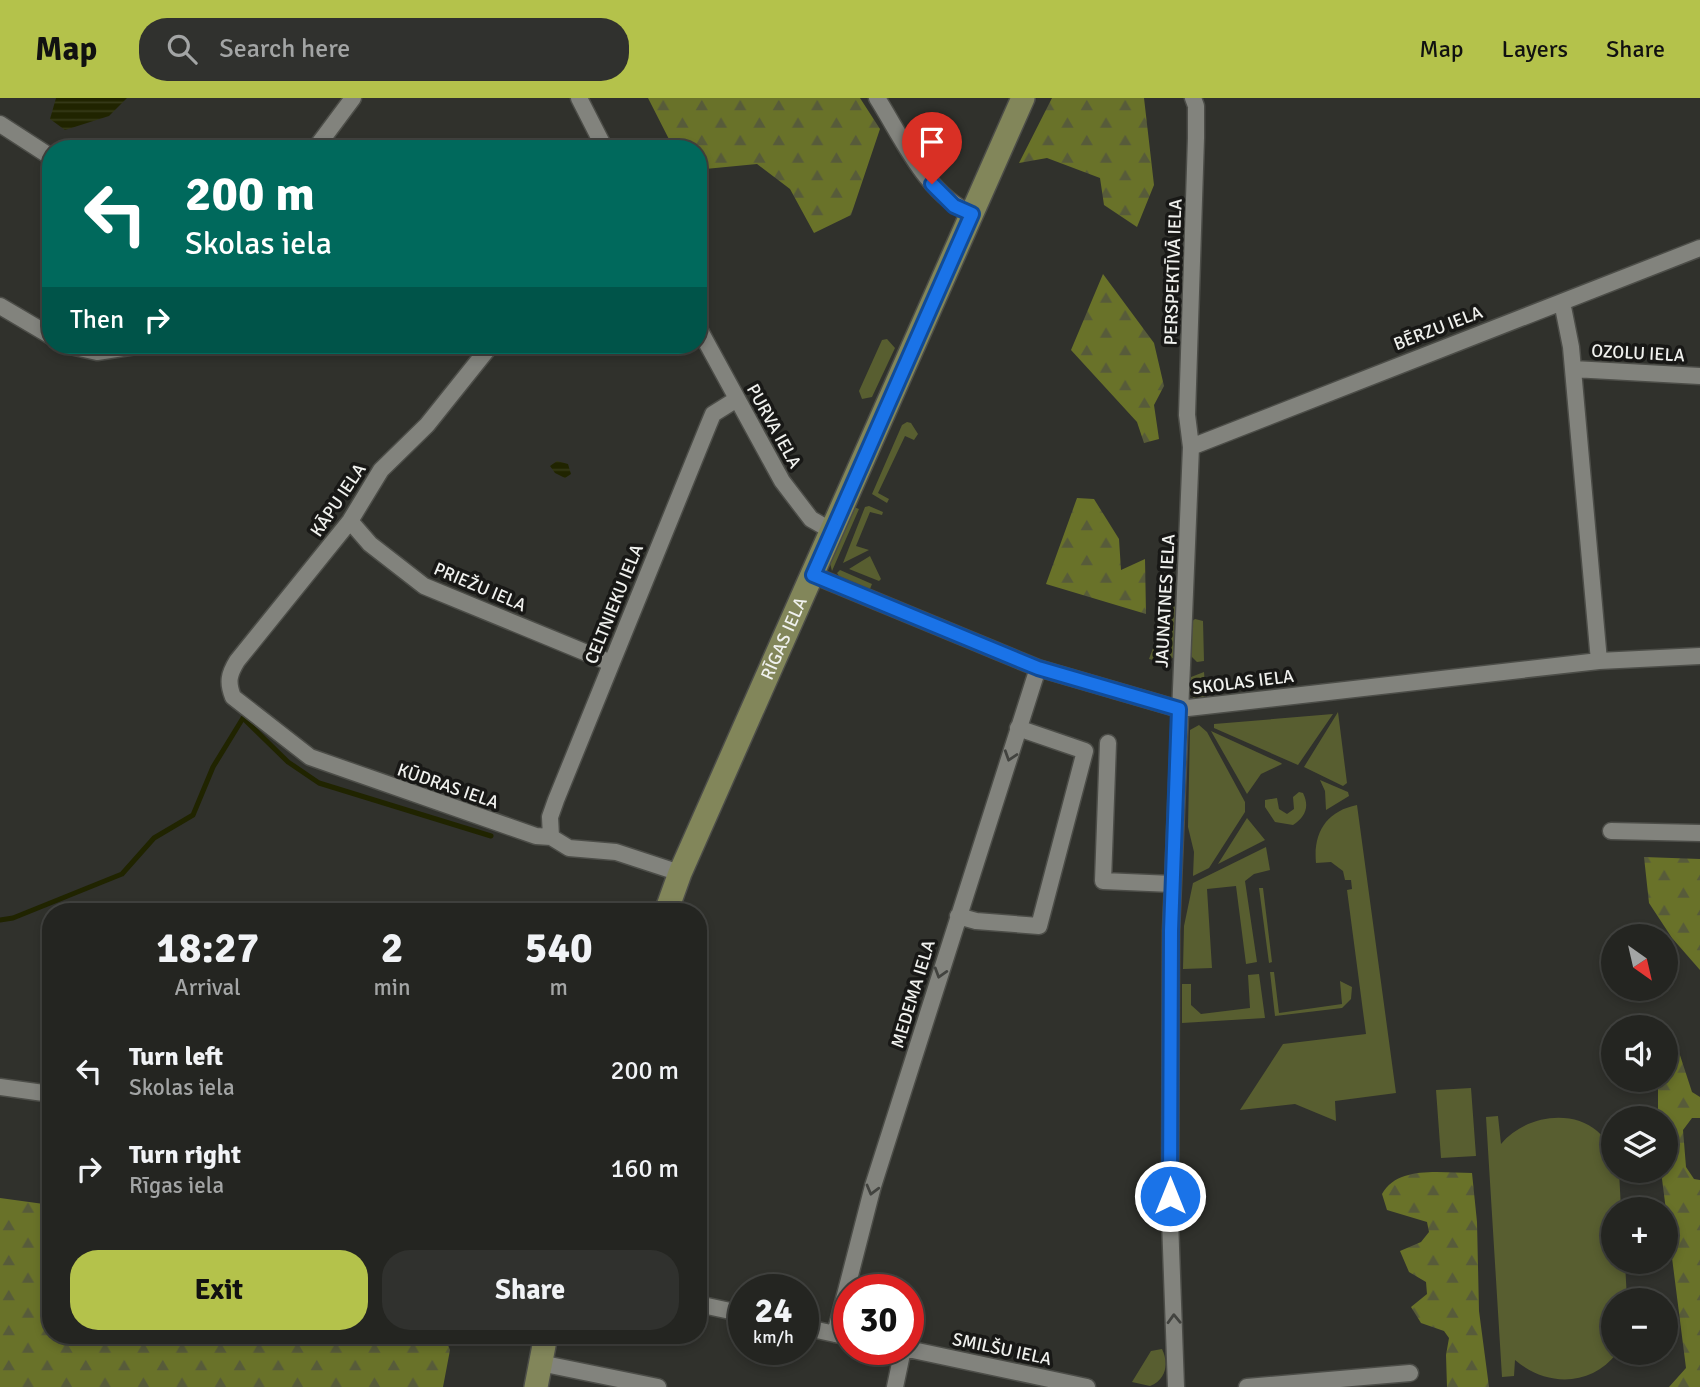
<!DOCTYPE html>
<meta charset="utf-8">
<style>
:root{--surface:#242521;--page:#30312e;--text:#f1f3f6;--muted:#a3a5a5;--line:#41423f;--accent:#b4c24b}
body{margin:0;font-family:Signika,sans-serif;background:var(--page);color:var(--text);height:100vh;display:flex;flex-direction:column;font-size:26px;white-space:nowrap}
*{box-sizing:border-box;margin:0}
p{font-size:23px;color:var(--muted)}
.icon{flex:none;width:38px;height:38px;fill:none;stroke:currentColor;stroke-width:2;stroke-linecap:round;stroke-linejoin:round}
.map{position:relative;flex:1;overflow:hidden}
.details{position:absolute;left:42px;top:805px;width:665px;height:441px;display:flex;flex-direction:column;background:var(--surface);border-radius:28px;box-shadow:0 4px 10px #0003,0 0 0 2px var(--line)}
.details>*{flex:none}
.banner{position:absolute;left:42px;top:42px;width:665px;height:214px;border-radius:28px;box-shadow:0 4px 10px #0003,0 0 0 2px var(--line);background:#00695c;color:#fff;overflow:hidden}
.needle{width:46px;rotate:146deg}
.tools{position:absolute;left:1601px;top:826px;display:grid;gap:14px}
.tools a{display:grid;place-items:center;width:77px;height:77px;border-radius:50%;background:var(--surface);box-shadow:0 4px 10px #0003,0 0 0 2px var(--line);font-size:35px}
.speed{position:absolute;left:728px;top:1176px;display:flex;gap:14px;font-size:35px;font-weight:700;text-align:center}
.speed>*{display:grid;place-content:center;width:91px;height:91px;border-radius:50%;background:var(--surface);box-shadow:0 4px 10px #0003,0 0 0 2px var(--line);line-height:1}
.speed small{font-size:18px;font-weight:400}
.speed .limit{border:10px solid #d22;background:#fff;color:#111}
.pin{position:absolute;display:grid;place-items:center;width:60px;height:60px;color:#fff;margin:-72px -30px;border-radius:50% 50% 50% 0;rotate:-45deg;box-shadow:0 0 7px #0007}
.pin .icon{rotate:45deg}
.me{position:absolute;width:77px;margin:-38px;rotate:0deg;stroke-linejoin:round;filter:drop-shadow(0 0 5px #0008)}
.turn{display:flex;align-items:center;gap:24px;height:147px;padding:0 28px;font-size:32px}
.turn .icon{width:91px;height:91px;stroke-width:2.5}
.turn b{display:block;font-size:49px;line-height:60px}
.then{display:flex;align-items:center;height:66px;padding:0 28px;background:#0003;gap:14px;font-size:26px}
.eta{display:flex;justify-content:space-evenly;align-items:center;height:119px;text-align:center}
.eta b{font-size:42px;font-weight:800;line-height:49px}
.action{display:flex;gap:14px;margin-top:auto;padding:14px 28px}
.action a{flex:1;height:80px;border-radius:28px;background:var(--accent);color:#111;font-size:28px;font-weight:800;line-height:80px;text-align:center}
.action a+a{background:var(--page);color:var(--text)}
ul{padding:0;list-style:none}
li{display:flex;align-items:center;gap:21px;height:98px;padding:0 28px}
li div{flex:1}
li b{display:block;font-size:26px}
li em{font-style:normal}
header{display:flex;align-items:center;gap:42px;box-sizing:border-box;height:98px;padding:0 35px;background:var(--accent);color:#111}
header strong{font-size:33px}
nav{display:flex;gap:38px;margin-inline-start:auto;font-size:24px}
.search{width:490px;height:63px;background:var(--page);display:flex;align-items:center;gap:18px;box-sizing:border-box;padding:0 24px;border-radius:28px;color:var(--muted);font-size:26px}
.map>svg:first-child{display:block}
.green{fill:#585e30}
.forest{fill:url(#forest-firs)}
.water{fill:url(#water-rules)}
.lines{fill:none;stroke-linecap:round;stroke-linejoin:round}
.stream{stroke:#202400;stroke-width:5}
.minor-casing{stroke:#4c4d48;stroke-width:19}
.secondary-casing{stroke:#4c4d48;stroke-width:26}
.minor{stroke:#82837d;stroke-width:16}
.secondary{stroke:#82865a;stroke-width:23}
.oneway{stroke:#42433f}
.route-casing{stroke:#114b97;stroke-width:18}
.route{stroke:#1a73e8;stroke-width:12}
.labels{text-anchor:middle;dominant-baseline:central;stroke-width:7;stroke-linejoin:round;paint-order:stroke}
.street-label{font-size:18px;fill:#f0f1ee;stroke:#181816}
</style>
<header>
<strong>Map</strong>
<div class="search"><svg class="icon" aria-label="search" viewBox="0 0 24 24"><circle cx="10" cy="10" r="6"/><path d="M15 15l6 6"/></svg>Search here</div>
<nav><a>Map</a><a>Layers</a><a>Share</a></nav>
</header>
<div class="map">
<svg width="1700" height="1289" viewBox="0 0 1700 1289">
<defs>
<pattern id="forest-firs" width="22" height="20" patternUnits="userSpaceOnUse" patternTransform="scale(1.75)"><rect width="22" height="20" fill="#697229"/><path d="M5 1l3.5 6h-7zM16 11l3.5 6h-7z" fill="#575b3a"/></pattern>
<pattern id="water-rules" width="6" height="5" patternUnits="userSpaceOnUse" patternTransform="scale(1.75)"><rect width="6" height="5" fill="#202400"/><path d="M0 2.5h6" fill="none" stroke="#363a19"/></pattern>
</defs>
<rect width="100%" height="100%" fill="#30312c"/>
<!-- green -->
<path class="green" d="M887,241L895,250L872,299L862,301L859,293L882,242Z
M907,324L911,325L918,336L914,342L905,338L878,395L889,401L887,405L872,396L902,327Z
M869,408L883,414L882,417L870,414L856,448L869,452L843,465L865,409Z
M854,409L859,411L832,473L830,465Z
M870,458L881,481L879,483L849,471Z
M840,472L872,486L870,491L839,478L837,475Z
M1170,504L1179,513L1174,559L1165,565L1149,561Z
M1195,521L1203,523L1204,563L1197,564L1190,557L1191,524Z
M1204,574L1206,599L1204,602H1195L1188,592L1191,579Z
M1338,614L1347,685L1343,688L1304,669Z
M1333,616L1298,667L1214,630V626Z
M1199,627L1207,634L1245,704V714L1209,770L1193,778L1194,754L1188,729L1190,632Z
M1211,633L1281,665L1282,666L1261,676L1247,696Z
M1320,682L1348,694L1349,698L1326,712L1325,693Z
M1299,694L1303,695C1310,709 1305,719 1293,727L1275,724L1265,709V702L1277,700L1279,711L1287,716L1294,711L1293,699Z
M1357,707L1396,995L1335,1003L1336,1023L1295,1006L1240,1012L1283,946L1366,936L1347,792L1352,791L1351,782H1345L1343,773L1331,764L1316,765C1313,734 1327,713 1357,707Z
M1247,720L1265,742L1218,766Z
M1266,749L1270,772L1254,776L1245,783L1257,864L1246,866L1236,788L1207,791L1212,870L1183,871L1184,828L1193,785Z
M1259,790H1263L1272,864L1269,865Z
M1270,874H1274L1279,915L1342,906L1340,883L1352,889L1351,901L1342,910L1275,918Z
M1259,876L1265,920L1182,925V886H1191V907L1201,916L1250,910L1248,877Z
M1471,990L1476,1058L1441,1060L1436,992Z
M1498,1018L1501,1046C1537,1004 1614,1012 1614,1073H1619L1621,1111H1614V1164H1625L1627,1202H1614V1255H1617C1591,1289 1546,1289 1515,1262L1514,1278L1502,1279L1486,1019Z
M1162,1251C1168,1263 1168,1281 1150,1288L1132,1284L1151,1253Z"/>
<!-- forest -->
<path class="forest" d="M648,0H860L880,31L851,117L814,135L790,91L757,66L705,71L698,68V51H674Z
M1052,0H1144L1154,87L1137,129L1104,107L1100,80L1047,60L1019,65Z
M1103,176L1154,245L1164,288L1154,307L1159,341L1144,345L1137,324L1071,252Z
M1077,400L1094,401L1119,441L1121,472L1145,461L1146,516L1046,486Z
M1644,759L1700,761V872L1672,840L1649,805Z
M1676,945L1692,994L1700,999V1020H1692L1683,1032L1686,1069L1694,1081L1700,1082V1289H1669L1686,1270L1661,1073H1666V1020H1658V982H1666V950Z
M1472,1075L1477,1124L1479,1213L1489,1289H1447L1446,1257L1449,1240L1444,1233L1421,1225L1411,1209L1427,1196L1426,1184L1409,1174L1400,1153L1421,1144L1429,1134L1427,1124L1387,1112L1382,1096C1398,1067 1442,1075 1472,1075Z
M0,1100L51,1107V1237H444L450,1252L443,1289H0Z"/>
<!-- water -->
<path class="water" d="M56,0H127L109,18L65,32L50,21Z
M557,363L568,366L571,376L565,380L555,375L550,368Z"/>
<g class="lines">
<!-- stream -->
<path class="stream" d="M0,822L13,820L122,776L154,740L193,717L213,669L243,620L288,664L319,685L491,738"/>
<!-- minor casing -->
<g class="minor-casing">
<path id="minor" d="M579,0L605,51
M877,0C903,41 926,96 972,116
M0,26L51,59
M315,51L353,0
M1562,204L1571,249L1599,563
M0,208L51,238
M698,229L782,383L811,421L832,433
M66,247L97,254L142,247
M491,247L427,327L381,372L350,423L237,563C229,576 227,584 233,599L310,659L536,738L551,739L569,750L616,754L680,775
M1573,271L1700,278
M1191,349L1700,150
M350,423L370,446L424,488L611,565
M813,477L1038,570L1179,611L1599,563L1700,558
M1108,645L1103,783L1172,786
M1611,733L1700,735
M551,739L550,719L556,702L708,328L713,316L737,301
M958,818L976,823L1039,828L1085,653L1018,630
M0,989L51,996
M698,1206L744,1216
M803,1229L849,1239
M835,1236L873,1088L1038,570
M908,1251L1087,1289
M540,1265L658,1289
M895,1289L903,1251
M1176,1289L1170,1122L1171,833L1191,349L1187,317L1196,40V8L1193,0
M1247,1289L1410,1275"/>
</g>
<!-- secondary casing -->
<g class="secondary-casing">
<g id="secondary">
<path id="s1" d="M666,814L680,775L1023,0"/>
<path d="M536,1289L546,1237"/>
</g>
</g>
<!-- minor -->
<use href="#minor" class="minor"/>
<!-- secondary -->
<use href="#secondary" class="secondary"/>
</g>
<!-- one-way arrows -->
<defs><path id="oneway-chevron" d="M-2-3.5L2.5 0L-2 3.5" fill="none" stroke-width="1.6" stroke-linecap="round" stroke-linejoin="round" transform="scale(1.75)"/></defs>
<g class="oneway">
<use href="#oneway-chevron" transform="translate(1010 658) rotate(108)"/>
<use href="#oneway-chevron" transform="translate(940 875) rotate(107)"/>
<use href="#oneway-chevron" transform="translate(872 1092) rotate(105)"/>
<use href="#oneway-chevron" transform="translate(1174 1221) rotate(-92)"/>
</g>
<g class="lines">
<!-- route casing -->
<g class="route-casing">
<path id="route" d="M932,86L954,108L972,116L813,477L1038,570L1179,611L1171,833L1170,1098"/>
</g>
<!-- route -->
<use href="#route" class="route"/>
</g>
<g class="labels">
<!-- street labels -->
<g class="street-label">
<text transform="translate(1173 174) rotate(-88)">PERSPEKTĪVĀ IELA</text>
<text transform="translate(1438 230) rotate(-21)">BĒRZU IELA</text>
<text transform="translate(1638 255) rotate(3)">OZOLU IELA</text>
<text transform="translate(774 328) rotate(61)">PURVA IELA</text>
<text transform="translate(338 402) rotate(-56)">KĀPU IELA</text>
<text transform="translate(480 489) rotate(23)">PRIEŽU IELA</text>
<text transform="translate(1165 503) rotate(-87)">JAUNATNES IELA</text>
<text transform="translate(614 506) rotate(-68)">CELTNIEKU IELA</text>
<text stroke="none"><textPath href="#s1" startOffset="298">RĪGAS IELA</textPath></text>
<text transform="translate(1243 584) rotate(-7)">SKOLAS IELA</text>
<text transform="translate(448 688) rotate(19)">KŪDRAS IELA</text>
<text transform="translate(913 896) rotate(-73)">MEDEMA IELA</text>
<text transform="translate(1002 1251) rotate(12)">SMILŠU IELA</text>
</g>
</g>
</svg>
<div class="tools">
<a><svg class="needle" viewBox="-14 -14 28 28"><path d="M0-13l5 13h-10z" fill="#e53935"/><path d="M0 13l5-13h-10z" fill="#a3a5a5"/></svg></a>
<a><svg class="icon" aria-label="sound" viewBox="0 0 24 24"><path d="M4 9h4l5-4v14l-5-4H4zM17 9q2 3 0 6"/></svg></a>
<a><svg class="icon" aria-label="layers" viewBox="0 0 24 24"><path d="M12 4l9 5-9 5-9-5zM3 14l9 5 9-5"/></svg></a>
<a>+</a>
<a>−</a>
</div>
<div class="speed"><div>24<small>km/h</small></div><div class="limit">30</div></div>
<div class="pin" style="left:932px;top:86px;background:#d93025"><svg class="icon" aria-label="arrive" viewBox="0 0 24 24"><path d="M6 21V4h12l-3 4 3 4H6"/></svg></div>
<svg class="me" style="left:1170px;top:1098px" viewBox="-20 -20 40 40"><circle r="17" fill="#1a73e8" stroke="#fff" stroke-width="3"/><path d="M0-11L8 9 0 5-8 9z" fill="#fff"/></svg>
<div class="banner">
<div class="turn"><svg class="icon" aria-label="left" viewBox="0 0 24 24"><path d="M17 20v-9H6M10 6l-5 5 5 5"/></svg><div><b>200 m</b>Skolas iela</div></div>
<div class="then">Then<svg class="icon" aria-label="right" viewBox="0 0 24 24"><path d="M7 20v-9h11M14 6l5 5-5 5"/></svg></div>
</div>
<section class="details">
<div class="eta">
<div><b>18:27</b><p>Arrival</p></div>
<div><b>2</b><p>min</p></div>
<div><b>540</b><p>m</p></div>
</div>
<ul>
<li><svg class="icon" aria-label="left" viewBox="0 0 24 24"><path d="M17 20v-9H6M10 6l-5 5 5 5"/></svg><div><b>Turn left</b><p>Skolas iela</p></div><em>200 m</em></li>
<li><svg class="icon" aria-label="right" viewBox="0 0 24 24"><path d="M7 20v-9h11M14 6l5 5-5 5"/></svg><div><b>Turn right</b><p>Rīgas iela</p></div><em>160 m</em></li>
</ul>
<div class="action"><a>Exit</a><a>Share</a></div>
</section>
</div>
